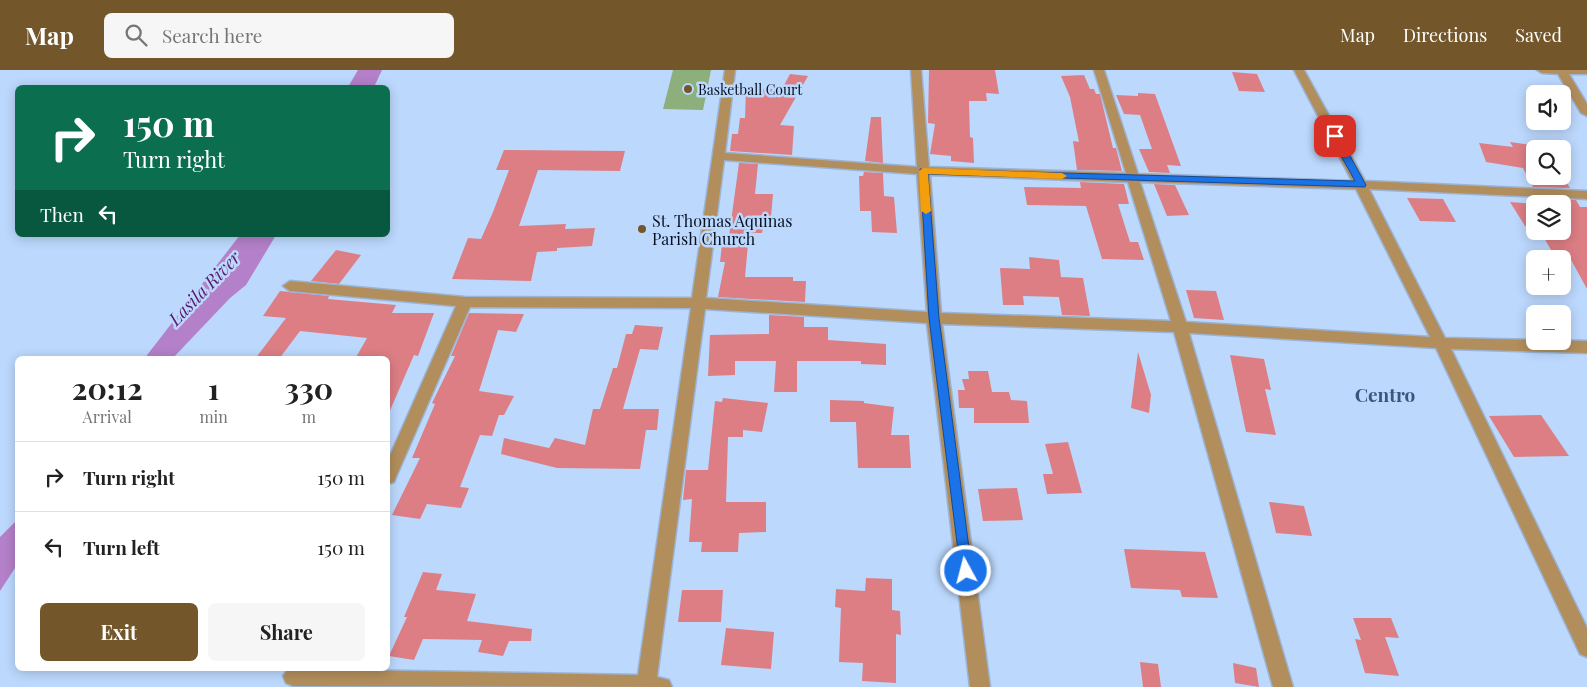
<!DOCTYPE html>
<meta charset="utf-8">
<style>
:root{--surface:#fff;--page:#f6f6f6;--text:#222;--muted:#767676;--line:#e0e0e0;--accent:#73562a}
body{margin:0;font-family:"Playfair Display",serif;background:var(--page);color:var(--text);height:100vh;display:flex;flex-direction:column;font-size:19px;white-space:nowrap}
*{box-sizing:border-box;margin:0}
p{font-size:16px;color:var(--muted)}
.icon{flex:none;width:28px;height:28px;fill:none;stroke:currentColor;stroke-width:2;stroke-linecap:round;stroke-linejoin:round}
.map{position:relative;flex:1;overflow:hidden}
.details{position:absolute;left:15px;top:286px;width:375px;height:315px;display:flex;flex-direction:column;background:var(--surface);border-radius:8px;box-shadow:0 2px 12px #0003}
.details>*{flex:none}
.guide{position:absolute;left:15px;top:15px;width:375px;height:152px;border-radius:8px;box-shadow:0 2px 12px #0003;background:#0b6e4f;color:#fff;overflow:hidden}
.controls{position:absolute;left:1526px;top:15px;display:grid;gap:10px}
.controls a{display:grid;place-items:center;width:45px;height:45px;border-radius:8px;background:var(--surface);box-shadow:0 2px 12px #0003;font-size:25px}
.pin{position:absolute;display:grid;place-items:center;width:42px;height:42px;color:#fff;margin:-21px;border-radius:10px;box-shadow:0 2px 8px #0006}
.me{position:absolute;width:55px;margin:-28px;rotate:353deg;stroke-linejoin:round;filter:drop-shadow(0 0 4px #0008)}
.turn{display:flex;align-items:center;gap:18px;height:105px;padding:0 25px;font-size:22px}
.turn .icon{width:65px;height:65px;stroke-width:2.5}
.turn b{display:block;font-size:35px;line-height:42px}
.then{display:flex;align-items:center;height:48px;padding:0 25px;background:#0003;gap:10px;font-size:19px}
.eta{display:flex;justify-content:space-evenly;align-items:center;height:85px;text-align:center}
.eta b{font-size:30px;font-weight:700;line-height:35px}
.button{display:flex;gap:10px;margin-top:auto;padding:10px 25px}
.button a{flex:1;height:58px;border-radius:8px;background:var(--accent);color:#fff;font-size:20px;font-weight:700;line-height:58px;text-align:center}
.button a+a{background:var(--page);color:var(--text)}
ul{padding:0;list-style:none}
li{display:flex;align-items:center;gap:15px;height:70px;padding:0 25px;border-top:1px solid var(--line)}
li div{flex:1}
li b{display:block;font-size:19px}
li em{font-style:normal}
header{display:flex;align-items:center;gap:30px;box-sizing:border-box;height:70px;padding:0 25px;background:var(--accent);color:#fff}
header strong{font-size:24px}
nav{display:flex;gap:28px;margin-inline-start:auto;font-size:18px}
.search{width:350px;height:45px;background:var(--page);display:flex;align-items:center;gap:12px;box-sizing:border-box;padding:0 18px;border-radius:8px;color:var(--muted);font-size:19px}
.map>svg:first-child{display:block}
.green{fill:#8caf7b}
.water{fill:#b480c9}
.building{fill:#dd7e85}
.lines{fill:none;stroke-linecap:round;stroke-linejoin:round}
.minor-casing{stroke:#9bb4d5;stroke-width:3}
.minor{fill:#b28e5c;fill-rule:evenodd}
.route{fill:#1a73e8;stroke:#114b97}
.slow{fill:#f59e0b}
.poi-dot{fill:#73562a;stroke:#bcd8fd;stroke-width:2}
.labels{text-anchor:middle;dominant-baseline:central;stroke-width:5;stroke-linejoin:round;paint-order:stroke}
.far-poi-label{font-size:14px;fill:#051121;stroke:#bcd8fd;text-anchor:start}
.poi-label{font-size:16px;fill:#051121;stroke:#bcd8fd;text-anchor:start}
.water-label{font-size:18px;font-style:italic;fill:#5a1870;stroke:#bcd8fd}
.quarter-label{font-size:19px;font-weight:bold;fill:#38567e;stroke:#bcd8fd}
</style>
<header>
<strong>Map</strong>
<div class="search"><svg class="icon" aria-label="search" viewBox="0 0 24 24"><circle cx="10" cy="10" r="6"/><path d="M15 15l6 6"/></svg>Search here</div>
<nav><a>Map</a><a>Directions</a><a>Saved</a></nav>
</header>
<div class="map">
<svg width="1587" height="617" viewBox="0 0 1587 617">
<rect width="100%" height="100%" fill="#bcd8fd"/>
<!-- green -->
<path class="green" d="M673,0H711L703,40L663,39Z"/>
<!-- water -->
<path class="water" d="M358,0H382L374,17H348Z
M240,165H276L246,215L230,228L172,289H144Z
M17,450V495L0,521V467Z"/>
<!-- building -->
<path class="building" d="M929,0H995L999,24L986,23L987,31H969L970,67L973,68L974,93L951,91V86L930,84L935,54L928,53Z
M1232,2L1257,4L1265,22L1239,21Z
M790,4L808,6L780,55L794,56L792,85L730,81L732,64H738L740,48H745L746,19H782Z
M1084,5L1090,19H1094L1096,24H1100L1113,78H1116L1122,101L1077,100L1073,71L1079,72L1070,27L1061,6Z
M1138,23L1155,24L1181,96L1167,95L1170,103L1149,102L1139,79H1152L1140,45L1124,44L1116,25L1138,26Z
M871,47H881L883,93L865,91Z
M1510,72L1547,77L1548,79H1535V106L1562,105L1570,118L1533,117L1523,98L1486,92L1479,73L1513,77Z
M504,80L625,81L620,101L538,100L519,156L566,154L565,159L595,158L592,176L557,178V181L537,182L531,211L452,209L468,168L481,169L493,142L509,100H496Z
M739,93L758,94L755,124H773L770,158H763L762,163H749L745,207H793V211H806L805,232L718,227L725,192H720L723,165L729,166Z
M864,102L883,103L884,126L894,127L897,163L872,162L871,141H860L859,106H863Z
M1080,112L1124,114L1129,134H1118L1130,172H1138L1144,190L1102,189L1086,136L1027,135L1024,117L1081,118Z
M1154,114L1175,115L1189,145L1167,146Z
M1407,128L1443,129L1456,152L1420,151Z
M1539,129L1576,130L1580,137H1587V219L1569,186L1554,185L1540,161H1562V134H1541Z
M1510,132L1537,134L1535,157L1525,156Z
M336,180L361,185L339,214L311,211Z
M1029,187L1059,190L1061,207L1083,208L1090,246L1062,245L1059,227L1023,226L1024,235H1003L1000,198L1030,199Z
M1186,220L1216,221L1224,250L1194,248Z
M280,221L329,226L328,229L396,235L392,243H434L418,286L414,285L388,345V289H355L367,268L300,261L279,289H255L286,248L263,246Z
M469,243L524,244L516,262L498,260L479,321L514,326L504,345H499L492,366L480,365L460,417L469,418L461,438L427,434L420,449L392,445L420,388H412L435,334L432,333L455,286H451Z
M769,245L804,247V257H828V270L886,274V295L861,294V291H797V322H774L776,291H735V305L708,306L710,265L769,264Z
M635,255L663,257L658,280L640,279L623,339H659L657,360H646L640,399L557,398L501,384L504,368L549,378L555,368L585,375L593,339H600L613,298H617L626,264H632Z
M1138,282L1151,325L1149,343L1131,338Z
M1230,285L1264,289L1271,320L1265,319L1276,365L1246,362Z
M968,301H988L992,322H1009L1011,330L1027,331L1029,353H974V338H959L958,320H965L962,309H969Z
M723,328L768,333L762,362L743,360V367H728L726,432H766V462L739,463L738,482H701L702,472H689L692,429L683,430L686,400H708L715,331L722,332Z
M830,330L864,331V333L894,337L891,365H909L911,398H858L856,352H830Z
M1541,345L1569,386L1514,387L1489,346Z
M1068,372L1082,423L1047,424L1043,404H1053L1045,374Z
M1017,418L1023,450L983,451L978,419Z
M1269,432L1304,436L1312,466L1276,463Z
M1124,479L1205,482L1218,528L1182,527L1180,520L1131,518Z
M423,502L442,504L436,520L476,524L467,551L532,559L531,571H509L503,586L478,582L482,570L423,569L414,590L389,586L407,547H404Z
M866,508L892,509V540L900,541L901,565L896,564V613L862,611L863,593L839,592L841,538L835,537L836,519L865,521Z
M682,520H723L721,552H678Z
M1353,548H1391L1399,568L1385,567L1399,606L1365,603L1355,569L1361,570Z
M726,558L774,562L771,599L721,595Z
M1140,592L1158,594L1161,617H1143Z
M1233,593L1256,598L1259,617L1235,613Z"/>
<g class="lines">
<!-- minor casing -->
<g class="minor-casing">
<path id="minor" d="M725,0H735L725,83L917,97L911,0H921L929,97L1126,103L1094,0H1104L1138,104L1352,111L1294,0H1304L1365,111L1587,121V129L1369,119L1445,268L1587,271V283L1451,279L1587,558V587L1580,584L1436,278L1189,263L1293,617H1273L1174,262L942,254L990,617H970L927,253L705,239L657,607L669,610L672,617L293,616L286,613L283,606L288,599L638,605L691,238L470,237L396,407L394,412L388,414V390L456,236L290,221L283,216L290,211L465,227L692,228ZM724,90L917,104L927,242L706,228ZM930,105L1128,112L1171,251L941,243ZM1140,112L1356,119L1430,267L1186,252Z
M1537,0H1587V4H1569L1587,34V46L1581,43L1558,4L1542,3Z"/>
</g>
<!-- minor -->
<use href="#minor" class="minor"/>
</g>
<!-- route -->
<path class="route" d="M1335,63L1339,66L1366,115L1365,117L928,104L939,248L972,501L970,505L966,507L961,505L929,248L920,99L1355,111L1330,66Z"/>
<!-- slow -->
<path class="slow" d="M923,98L1062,103L1067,106L1062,109L928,104L931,141L926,144L921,141L919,101Z"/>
<!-- markers -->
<g class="poi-dot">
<circle cx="688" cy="19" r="5"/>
<circle cx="642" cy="159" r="5"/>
</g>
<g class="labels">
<!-- far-poi labels -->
<g class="far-poi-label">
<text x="698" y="19">Basketball Court</text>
</g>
<!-- poi labels -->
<g class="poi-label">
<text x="652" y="150">St. Thomas Aquinas<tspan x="652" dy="18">Parish Church</tspan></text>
</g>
<!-- water labels -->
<g class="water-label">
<text transform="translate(204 218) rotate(-46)">Lasila River</text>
</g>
<!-- quarter labels -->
<g class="quarter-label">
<text x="1385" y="324">Centro</text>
</g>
</g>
</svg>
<div class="controls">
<a><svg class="icon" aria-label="sound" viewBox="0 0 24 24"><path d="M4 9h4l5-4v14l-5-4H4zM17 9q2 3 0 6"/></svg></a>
<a><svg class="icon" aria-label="search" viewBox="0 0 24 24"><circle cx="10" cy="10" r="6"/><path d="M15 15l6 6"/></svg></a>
<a><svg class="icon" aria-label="layers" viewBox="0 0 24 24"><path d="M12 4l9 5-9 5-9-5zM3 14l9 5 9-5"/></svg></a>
<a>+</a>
<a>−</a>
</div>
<div class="pin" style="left:1335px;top:66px;background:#d93025"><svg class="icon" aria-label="arrive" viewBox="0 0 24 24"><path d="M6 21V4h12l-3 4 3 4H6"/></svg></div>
<svg class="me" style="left:966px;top:501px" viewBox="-20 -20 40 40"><circle r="17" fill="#1a73e8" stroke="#fff" stroke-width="3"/><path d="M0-11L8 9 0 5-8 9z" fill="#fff"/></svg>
<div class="guide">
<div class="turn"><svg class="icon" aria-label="right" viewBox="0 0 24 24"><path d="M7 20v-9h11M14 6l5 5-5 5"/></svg><div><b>150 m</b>Turn right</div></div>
<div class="then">Then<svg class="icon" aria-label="left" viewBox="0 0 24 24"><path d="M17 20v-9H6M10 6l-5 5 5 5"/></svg></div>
</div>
<section class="details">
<div class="eta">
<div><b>20:12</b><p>Arrival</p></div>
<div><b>1</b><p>min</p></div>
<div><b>330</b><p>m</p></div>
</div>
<ul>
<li><svg class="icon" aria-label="right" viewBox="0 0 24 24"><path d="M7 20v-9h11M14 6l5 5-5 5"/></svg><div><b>Turn right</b></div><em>150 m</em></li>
<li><svg class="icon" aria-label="left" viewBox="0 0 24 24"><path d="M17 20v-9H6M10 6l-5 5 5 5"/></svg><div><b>Turn left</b></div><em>150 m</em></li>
</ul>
<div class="button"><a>Exit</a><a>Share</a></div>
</section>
</div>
